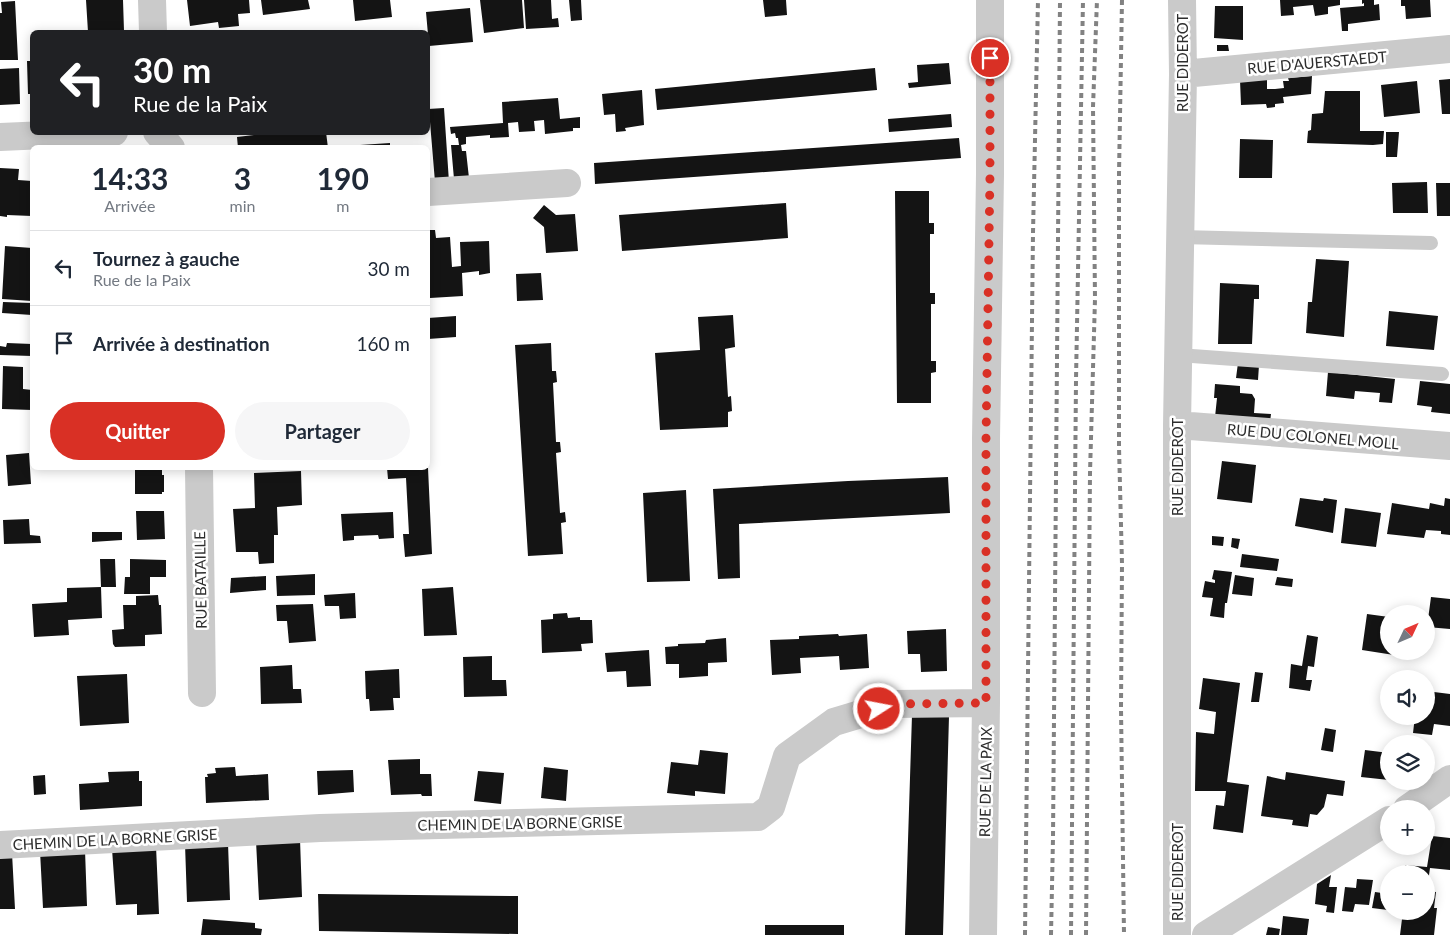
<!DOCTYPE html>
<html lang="fr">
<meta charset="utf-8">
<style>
:root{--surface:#fff;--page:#f6f6f7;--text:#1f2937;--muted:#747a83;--line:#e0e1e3;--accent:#d93025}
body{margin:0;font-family:Lato,sans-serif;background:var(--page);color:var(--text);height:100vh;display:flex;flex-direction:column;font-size:19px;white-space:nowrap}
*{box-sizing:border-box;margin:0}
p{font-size:16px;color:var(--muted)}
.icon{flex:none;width:28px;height:28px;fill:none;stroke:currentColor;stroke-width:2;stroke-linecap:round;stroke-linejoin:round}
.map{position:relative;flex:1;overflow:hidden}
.drawer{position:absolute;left:30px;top:145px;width:400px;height:325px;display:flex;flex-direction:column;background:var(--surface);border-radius:8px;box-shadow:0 2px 12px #0003}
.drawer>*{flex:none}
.banner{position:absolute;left:30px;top:30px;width:400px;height:105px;border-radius:8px;box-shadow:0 2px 12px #0003;background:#202124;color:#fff;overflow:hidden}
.needle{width:32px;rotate:46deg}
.buttons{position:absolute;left:1380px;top:605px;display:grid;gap:10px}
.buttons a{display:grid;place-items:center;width:55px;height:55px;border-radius:50%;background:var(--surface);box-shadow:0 2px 12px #0003;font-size:25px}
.pin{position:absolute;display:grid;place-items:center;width:42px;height:42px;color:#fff;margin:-21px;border:2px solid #fff;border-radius:50%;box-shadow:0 1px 5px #0007}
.me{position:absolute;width:55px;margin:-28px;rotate:79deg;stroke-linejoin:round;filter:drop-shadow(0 0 4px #0008)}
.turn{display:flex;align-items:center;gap:18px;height:105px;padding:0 20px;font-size:22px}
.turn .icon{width:65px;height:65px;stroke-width:2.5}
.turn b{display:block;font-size:35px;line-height:42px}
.eta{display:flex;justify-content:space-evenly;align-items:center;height:85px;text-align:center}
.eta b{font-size:30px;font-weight:700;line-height:35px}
.cta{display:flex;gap:10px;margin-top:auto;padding:10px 20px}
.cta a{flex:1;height:58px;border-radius:30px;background:var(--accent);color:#fff;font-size:20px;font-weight:700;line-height:58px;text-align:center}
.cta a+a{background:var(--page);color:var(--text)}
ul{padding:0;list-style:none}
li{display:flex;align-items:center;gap:15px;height:75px;padding:0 20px;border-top:1px solid var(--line)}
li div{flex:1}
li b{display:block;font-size:19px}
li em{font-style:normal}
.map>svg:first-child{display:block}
.building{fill:#141414}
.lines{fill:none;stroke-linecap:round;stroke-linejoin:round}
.service{stroke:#cacaca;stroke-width:14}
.minor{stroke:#cacaca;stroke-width:28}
.rail{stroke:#828282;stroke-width:4;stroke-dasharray:5 4;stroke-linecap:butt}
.route{stroke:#d93025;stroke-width:9;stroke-dasharray:0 16.2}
.labels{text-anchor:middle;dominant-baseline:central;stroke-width:5;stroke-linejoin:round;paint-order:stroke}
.street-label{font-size:15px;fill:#2d2d2d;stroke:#fff}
</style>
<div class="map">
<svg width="1450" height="935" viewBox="0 0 1450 935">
<rect width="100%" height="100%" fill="#fff"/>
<!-- building -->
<path class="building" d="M86,0H123L124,31L88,32Z
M187,0H249L250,13L238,14L239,26L219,28L218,22L190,26Z
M261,0H308L310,9L263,15Z
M353,0H390L392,17L355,21Z
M480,0H522L524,28L484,33Z
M524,0H551L552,19L558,18L559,27L526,29Z
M569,0H581L582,20L571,21Z
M763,0H786L787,15L765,17Z
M1280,0H1340V5L1328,7V14L1315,16L1313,5L1293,7L1294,15L1281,16Z
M1362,0H1374V5L1379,4L1380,20L1348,24V31H1342L1340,8L1364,6V3L1362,4Z
M1401,0H1430L1431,17L1406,19L1405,6H1401Z
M15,1L18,60H0V13H2L1,2Z
M1215,6H1243V40L1214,38Z
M470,8L473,42L429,46L426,12Z
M1217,45H1228L1229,51H1217Z
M27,61H32V94H28Z
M949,63L951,84L909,88L908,83L918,82L917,65Z
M19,68L20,104L0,105V69Z
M875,68L877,90L657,110L655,89Z
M1312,76L1311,94L1283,97L1284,103L1275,104V107L1267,108L1266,104L1241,105L1240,80L1267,79V89H1275L1284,88L1283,81H1289L1288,78Z
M1450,79V114H1442L1439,80Z
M1417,81L1420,113L1384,117L1381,85Z
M642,90L644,125L625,128L626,131L616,132L615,114L604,115L602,94Z
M1325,91H1360V131H1384L1383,144L1373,145L1307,143L1308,131L1311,130L1312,114L1323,113Z
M558,98L560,119L580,117V128H573V131L545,134L544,120L534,121L535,131L519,132L518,122L508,123L509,137L490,138V135L466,137V144L461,145L462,151H466L469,178L454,179L451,145H459L458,138H456L455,133L451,134L450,127L503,123L502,102Z
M444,108L449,182H435L430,122H428V109Z
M951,114L952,127L889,132L888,119Z
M278,132H326L328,148H238L237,137Z
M1386,132H1399L1397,157H1386Z
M959,138L961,158L595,184L594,163Z
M1240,139L1273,140L1272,178H1239Z
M390,143V148H345V146Z
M0,168L19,169L18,180L32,181V216L7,215V217L0,216Z
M1427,182L1428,213H1393L1392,183Z
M1436,183H1450V216H1437Z
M895,191H929V223H934V234H930V293H935V304H931V361H936V372L931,373V403H897Z
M786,203L788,238L622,251L619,215Z
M544,205L556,215L575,214L578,251L546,253L544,227L533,218Z
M428,230H435L436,238L450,237L452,267L461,266L460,242L489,241L490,273L479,275V271L462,273L463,296L430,298L428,268Z
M5,246L32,248V301L2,299Z
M1316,259L1349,261L1344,337L1306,333L1308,302H1312Z
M541,273L543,300L517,301L516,274Z
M1220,283L1259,285V299H1254L1252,344H1218Z
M3,302L32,303V315L2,313Z
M1389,311L1438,316L1434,350L1386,346Z
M733,315L735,347L725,349L728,397L731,396L732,411L728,412V427L660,430L655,353L700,350L698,317Z
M456,316V337L428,339V318Z
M7,343L32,344V356L0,355V346L6,347Z
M551,343L552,371H556L557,382L553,383L556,442H560L561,452L556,453L560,513L565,512L566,522L561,523L563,554L528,556L515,345Z
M1238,363L1259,365L1258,380L1236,378Z
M3,366L23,367V389L32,390V410L2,409Z
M1328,372L1395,379L1392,403L1379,402L1380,393L1355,391L1354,399L1326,396Z
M1420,381L1450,384V414L1431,412L1432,407L1417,405Z
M1215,384L1240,386V393L1252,394L1255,399L1254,413L1271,414L1270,422L1215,417L1217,398H1214Z
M29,453L31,484L8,486L6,455Z
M1222,461L1256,465L1252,503L1217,499Z
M135,468H162V475H164V492H162V494H135Z
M387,468H428L432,554L405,557L403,534H409L406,478L388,479Z
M301,471L302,505L277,507L278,535H274V563L259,564L258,552H236L233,509L255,508L254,473Z
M948,477L950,513L739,524L740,578L718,579L713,489L848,481Z
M686,490L690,581L647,582L643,493Z
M1300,498L1323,501L1324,498L1337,500L1333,533L1295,526Z
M1445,498L1450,499V535L1441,534V531L1426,530L1424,538L1387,534L1392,503L1429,509L1430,503L1444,506Z
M1345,508L1381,513L1376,547L1341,543Z
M136,511H164L165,539L137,540Z
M393,512L394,538L379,539L378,535L354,536V540L343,541L341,514Z
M29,519L30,535L40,536L41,543L4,544L3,520Z
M92,532H122V540L92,542Z
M1212,536L1224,537L1223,546L1212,545Z
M1232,538L1240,539L1238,549L1231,547Z
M1242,554L1279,559L1277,571L1240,567Z
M100,559H115L116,587H101Z
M130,559L166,560V577H150V594H124L125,577H130Z
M1214,570L1232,572L1227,603H1225L1224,618L1210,616L1213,598L1202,597L1205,581L1215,583V580L1212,579Z
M315,574V595L277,596L276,576Z
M1235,575L1254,578L1252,596L1232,594Z
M266,576V590L230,593L231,578Z
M1277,577L1293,579L1292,587L1275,585Z
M101,587L102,618L68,620L69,635L34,637L32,604L67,602V588Z
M453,587L457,635L424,636L422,589Z
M355,593L356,618L340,619L339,606H325L324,595Z
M158,595L159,605H161L162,634L145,635V646L115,647L113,644L112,630L124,629L123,605H136V596Z
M1431,597L1450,599V629L1427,627Z
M313,604L316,641L289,643L287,621H277L276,605Z
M567,613L568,618L580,617V620H592L593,643L581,644L582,651L542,653L541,620L553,619V614Z
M1367,614L1389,617V651H1395L1394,655L1362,650Z
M946,629L947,671L921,672L920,654H908L907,631Z
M838,634L839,636L867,634L869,668L840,670L839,656L800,658L801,673L772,675L770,640L799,639V636Z
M1307,635L1318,637L1314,667L1308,666L1306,680H1312L1310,691L1289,688L1291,664L1302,666Z
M726,638L727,662L708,663V676L679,678V664H666L665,647L678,646V644L705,643L706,640Z
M649,650L651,686L627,687L626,671L607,672L605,653Z
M492,656V680H506L507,696L464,697L463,657Z
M292,665L293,689H301L302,703L261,704L260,667Z
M399,669L400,698H393L394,710L370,711L369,699H366L365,671Z
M1255,672L1263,673L1259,702H1251Z
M127,674L129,723L80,726L77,676Z
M1203,678L1240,683L1227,782L1249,785L1243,833L1213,829L1216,805L1224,806L1226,791H1195L1196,732L1214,734L1216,712L1199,709Z
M1426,691L1450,694V726L1434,724L1432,735L1413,733L1415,716H1426Z
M912,715L949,716L943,935H905Z
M1325,728L1336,730L1333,752L1321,750Z
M700,750L728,753L725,794L695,791V796L667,793L671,762L698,765Z
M1365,750L1389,753V780L1361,777Z
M420,759V774H431L432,796H422L421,794L391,795L388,760Z
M235,767L236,776L268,774L269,800L206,803L205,777H208L207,774L216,773L215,768Z
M544,767L568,770L566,801L541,798Z
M353,770L354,792L318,795L317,771Z
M139,771V781H142V806L80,810L79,784L109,782L108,772Z
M478,771L504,773L501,804L474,801Z
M1286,772L1345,781L1343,796L1327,794L1324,807L1317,815L1310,814L1308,827L1292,825L1293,820L1261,816L1267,776L1285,780Z
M45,775L46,794L34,795L33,776Z
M1432,836L1450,838V870L1430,868L1427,889H1426V874H1404L1405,865L1427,867Z
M300,839L302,897L259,900L256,841Z
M228,843L230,900L187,902L185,844Z
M156,846L159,914L137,915V904L116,905L112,849Z
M85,850L87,906L43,908L40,851Z
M0,853H12L15,909H0Z
M1331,875L1329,887H1337L1334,913L1326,912L1327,906L1315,904L1317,884Z
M1357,879L1373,880L1369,905L1355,904L1353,912L1342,911L1345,887L1356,888Z
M1426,891L1436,892L1434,908H1437L1434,935H1400L1403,911H1426Z
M1375,892L1382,893L1381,901L1389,902L1388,910L1372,908Z
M318,894L518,896V934L319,931Z
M1283,916L1309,919L1307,935H1281Z
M203,919L255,923V928L262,929L261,935H201Z
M765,925H844V935H765Z
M1268,927L1280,929L1279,935H1266Z"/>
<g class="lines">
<!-- service -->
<path class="service" d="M1180,237L1431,243
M1178,355L1442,374"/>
<!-- minor -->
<path class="minor" d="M152,0L153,32
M1183,74L1450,49
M157,132L171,148
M0,137L114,132
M428,192L567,183
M1177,425L1450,446
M199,468L202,693
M1407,809L1450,779
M0,845L320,828L758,817L771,807L787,756L834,722L894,704L986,703
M983,935L986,703V439L990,174V0
M1177,935V425L1183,74L1182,0
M1206,935L1389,820"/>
<!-- rail -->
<path class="rail" d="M1122,0L1119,174V447L1122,564L1121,708L1124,935
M1025,935L1033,233L1038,0
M1051,935L1053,838L1060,0
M1071,935L1076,380L1083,0
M1086,935L1090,473L1095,299L1093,107L1097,0"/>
</g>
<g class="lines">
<!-- route -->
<path class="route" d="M879,709L894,704L986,703V440L990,174V58"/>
</g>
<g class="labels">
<!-- street labels -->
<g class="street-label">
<text transform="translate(1317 62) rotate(-5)">RUE D'AUERSTAEDT</text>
<text transform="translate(1182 63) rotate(-90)">RUE DIDEROT</text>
<text transform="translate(1313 436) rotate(5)">RUE DU COLONEL MOLL</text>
<text transform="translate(1177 467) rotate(-90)">RUE DIDEROT</text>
<text transform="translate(200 580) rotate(-91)">RUE BATAILLE</text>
<text transform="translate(985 782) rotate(-89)">RUE DE LA PAIX</text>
<text transform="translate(520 823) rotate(-1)">CHEMIN DE LA BORNE GRISE</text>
<text transform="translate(115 839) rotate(-3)">CHEMIN DE LA BORNE GRISE</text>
<text transform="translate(1177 872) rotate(-90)">RUE DIDEROT</text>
</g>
</g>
</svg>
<div class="buttons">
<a><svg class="needle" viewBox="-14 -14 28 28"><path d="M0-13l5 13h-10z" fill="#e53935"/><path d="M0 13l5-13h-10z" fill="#747a83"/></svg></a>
<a><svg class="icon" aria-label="sound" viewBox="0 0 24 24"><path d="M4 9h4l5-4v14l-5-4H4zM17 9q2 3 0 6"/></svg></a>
<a><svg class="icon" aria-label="layers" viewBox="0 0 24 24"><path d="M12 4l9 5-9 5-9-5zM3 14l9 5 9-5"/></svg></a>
<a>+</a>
<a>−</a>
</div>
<div class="pin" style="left:990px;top:58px;background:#d93025"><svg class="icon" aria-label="arrive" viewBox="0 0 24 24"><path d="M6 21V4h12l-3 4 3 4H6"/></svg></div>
<svg class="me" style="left:879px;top:709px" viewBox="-20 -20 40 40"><circle r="17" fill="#d93025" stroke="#fff" stroke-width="3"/><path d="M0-11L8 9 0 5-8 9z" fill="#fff"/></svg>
<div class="banner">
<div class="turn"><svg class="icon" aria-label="left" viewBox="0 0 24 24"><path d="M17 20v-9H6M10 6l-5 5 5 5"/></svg><div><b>30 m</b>Rue de la Paix</div></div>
</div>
<section class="drawer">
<div class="eta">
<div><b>14:33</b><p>Arrivée</p></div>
<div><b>3</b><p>min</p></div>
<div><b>190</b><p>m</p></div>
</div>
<ul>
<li><svg class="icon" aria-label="left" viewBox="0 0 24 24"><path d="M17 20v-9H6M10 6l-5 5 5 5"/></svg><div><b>Tournez à gauche</b><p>Rue de la Paix</p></div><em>30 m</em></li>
<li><svg class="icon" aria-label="arrive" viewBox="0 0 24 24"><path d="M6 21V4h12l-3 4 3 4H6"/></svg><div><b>Arrivée à destination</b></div><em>160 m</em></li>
</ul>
<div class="cta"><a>Quitter</a><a>Partager</a></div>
</section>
</div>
